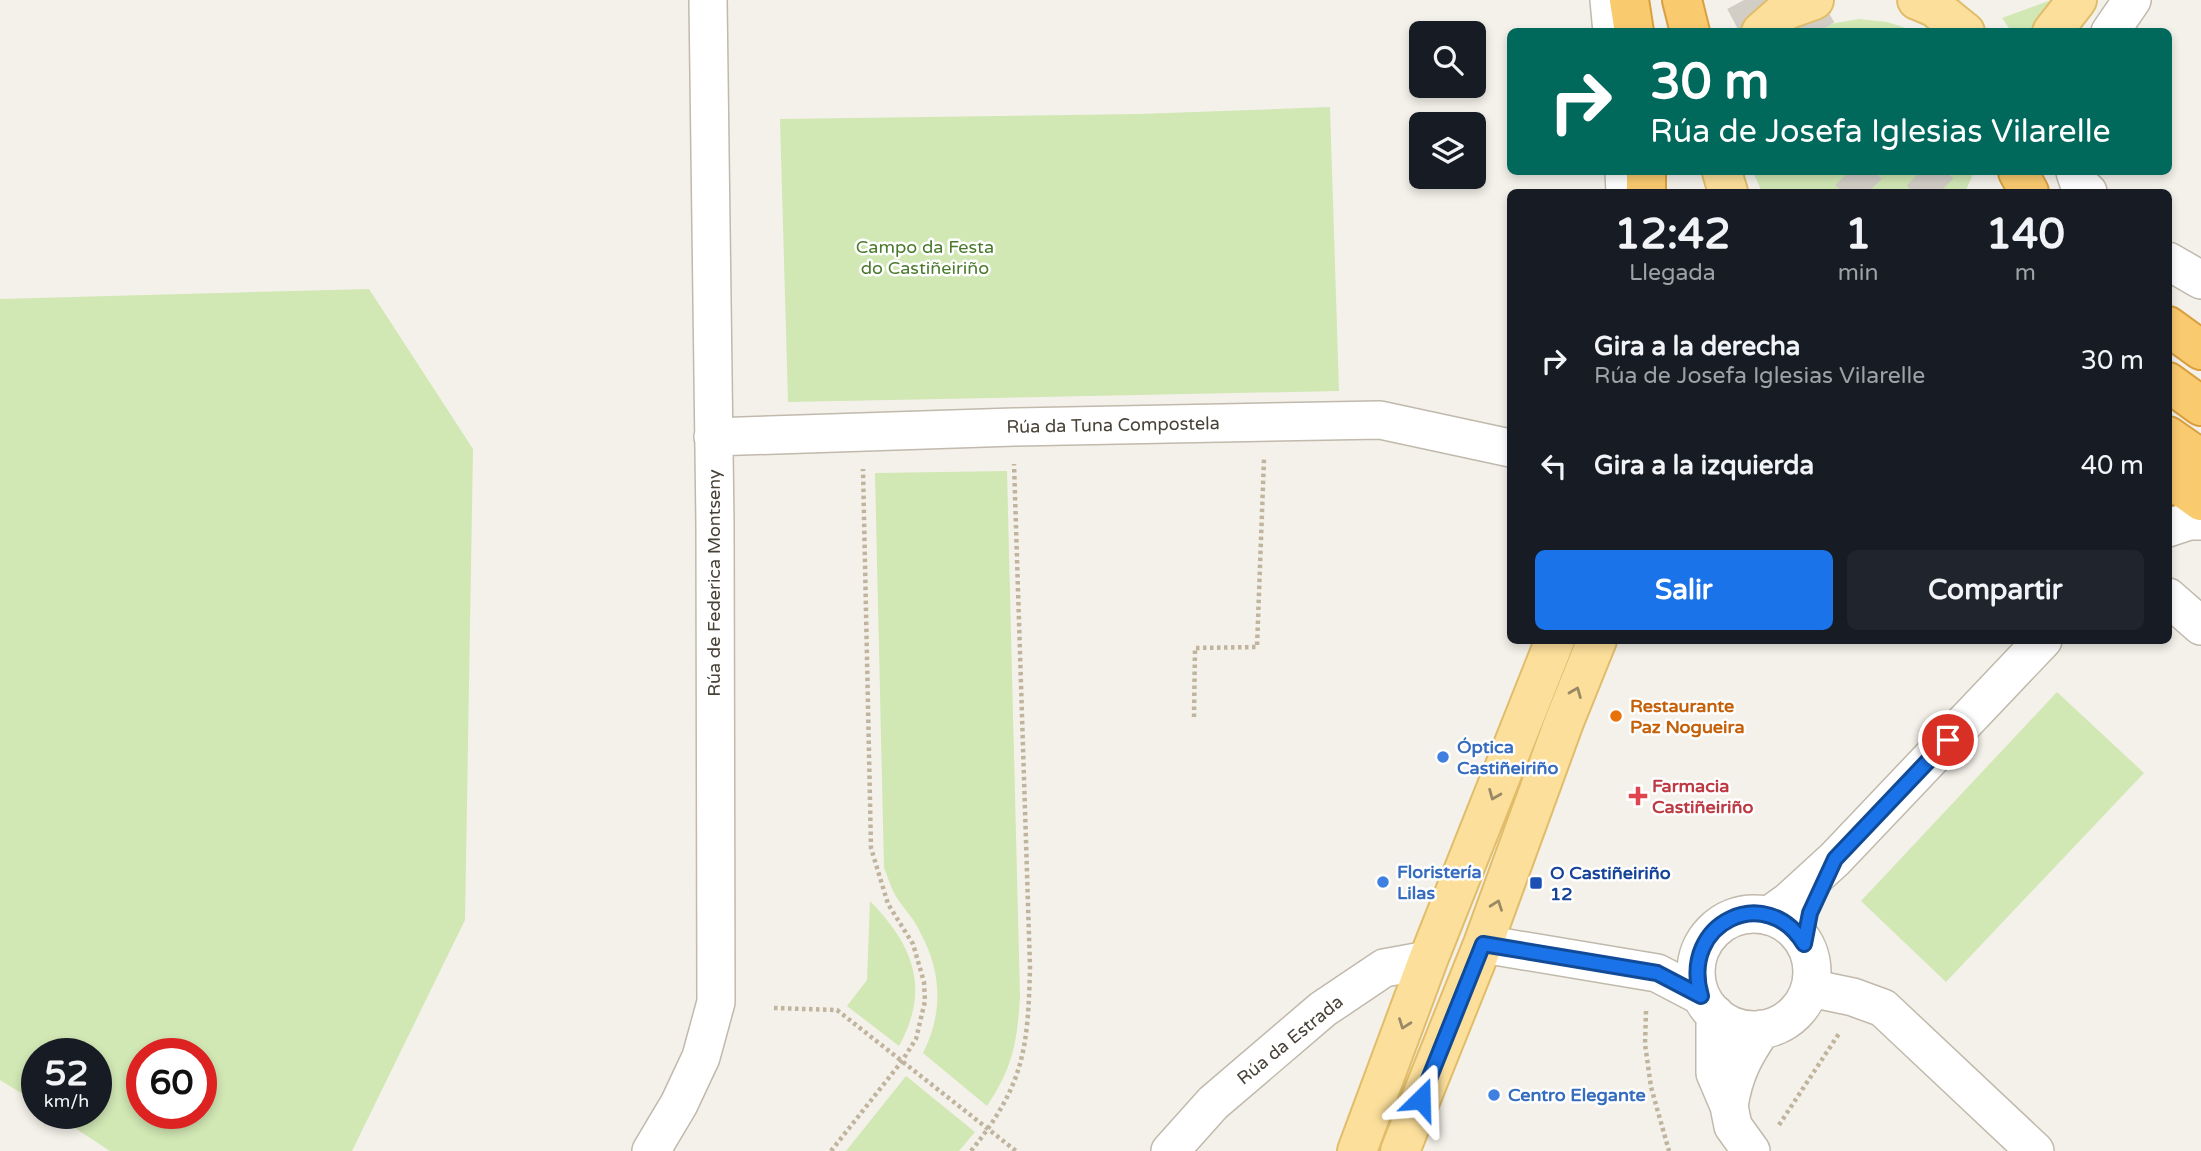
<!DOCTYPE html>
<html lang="es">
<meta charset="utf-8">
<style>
:root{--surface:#171b24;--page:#20242c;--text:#f1f3f6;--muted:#9ea1a6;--accent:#1a73e8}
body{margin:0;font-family:"Varela Round",sans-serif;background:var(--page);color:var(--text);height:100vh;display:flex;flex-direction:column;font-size:26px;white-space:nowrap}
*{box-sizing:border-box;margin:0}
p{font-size:23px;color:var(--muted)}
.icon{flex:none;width:38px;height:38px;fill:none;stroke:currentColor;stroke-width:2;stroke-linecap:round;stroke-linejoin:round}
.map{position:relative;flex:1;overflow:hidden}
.panel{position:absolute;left:1507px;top:189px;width:665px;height:455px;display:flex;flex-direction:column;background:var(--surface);border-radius:10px;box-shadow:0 4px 10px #0003}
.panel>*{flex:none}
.hud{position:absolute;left:1507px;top:28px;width:665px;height:147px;border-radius:10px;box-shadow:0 4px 10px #0003;background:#00695c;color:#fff;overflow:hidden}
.buttons{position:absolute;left:1409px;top:21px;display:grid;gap:14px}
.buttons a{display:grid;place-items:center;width:77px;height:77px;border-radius:10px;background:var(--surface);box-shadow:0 4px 10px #0003;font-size:35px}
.speed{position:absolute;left:21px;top:1038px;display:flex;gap:14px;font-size:35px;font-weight:700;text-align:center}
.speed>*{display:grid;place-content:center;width:91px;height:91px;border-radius:50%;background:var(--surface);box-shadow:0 4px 10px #0003;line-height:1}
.speed small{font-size:18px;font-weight:400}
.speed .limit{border:10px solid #d22;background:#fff;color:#111}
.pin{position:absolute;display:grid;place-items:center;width:60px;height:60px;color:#fff;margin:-30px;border:4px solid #fff;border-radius:50%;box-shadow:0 2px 7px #0007}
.me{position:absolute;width:77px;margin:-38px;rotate:22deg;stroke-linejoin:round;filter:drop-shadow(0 0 5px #0008)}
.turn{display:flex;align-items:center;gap:24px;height:147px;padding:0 28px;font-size:32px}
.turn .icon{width:91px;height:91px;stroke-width:2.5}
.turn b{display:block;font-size:49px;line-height:60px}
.eta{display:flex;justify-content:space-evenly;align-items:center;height:119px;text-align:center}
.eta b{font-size:42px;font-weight:800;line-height:49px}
.cta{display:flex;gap:14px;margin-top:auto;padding:14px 28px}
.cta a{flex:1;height:80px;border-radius:10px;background:var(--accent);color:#fff;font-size:28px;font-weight:800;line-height:80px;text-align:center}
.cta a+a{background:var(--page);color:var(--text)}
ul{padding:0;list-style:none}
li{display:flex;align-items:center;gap:21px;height:105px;padding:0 28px}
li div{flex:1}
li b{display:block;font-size:26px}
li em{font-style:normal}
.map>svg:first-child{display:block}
.green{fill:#d1e7b4;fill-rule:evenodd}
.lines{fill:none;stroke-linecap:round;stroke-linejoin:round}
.highway-tunnel{stroke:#d2cec6;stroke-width:38;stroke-dasharray:38 19;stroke-linecap:butt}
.street-casing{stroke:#c0b9ac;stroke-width:40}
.primary-casing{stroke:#e1bd6b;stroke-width:42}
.highway-casing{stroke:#da9f3e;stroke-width:42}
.path{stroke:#c1b49e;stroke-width:4.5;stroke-dasharray:3.5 3.5;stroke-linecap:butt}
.street{stroke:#fff;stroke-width:37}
.primary{stroke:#fcdf9b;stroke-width:38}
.highway{stroke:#faca6f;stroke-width:38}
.oneway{stroke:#998965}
.route-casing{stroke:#114b97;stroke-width:18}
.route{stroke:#1a73e8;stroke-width:12}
.food-dot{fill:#e8710a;stroke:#fff;stroke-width:2.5}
.shop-dot{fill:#3f7fe0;stroke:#fff;stroke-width:2.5}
.health-dot{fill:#e0444e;stroke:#fff;stroke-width:2.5}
.transit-dot{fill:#1a4fb4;stroke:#fff;stroke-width:2.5}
.labels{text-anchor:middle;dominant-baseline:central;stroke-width:5;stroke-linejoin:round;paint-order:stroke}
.park-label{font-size:18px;fill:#4a792c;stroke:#fff}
.street-label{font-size:18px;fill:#484238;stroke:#fff}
.food-label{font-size:18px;font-weight:bold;fill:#c56008;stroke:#fff;text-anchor:start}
.shop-label{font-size:18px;font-weight:bold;fill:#366cbe;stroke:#fff;text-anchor:start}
.health-label{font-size:18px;font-weight:bold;fill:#be3a42;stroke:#fff;text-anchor:start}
.transit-label{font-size:18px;font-weight:bold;fill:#164399;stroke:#fff;text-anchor:start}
</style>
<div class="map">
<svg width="2201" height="1151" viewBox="0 0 2201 1151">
<rect width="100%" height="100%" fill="#f4f1ea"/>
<!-- green -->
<path class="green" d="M2051,0L2033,31H2011L2002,18Z
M1859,19L1887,22L1915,31H1811L1830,24Z
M1330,107L1339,391L788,402L780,119L1139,114Z
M1753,172H1974L1965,192H1762Z
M369,289L473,449L465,920L352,1151H110L52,1113H96V1054H37V1103L0,1080V299ZM142,1054H201V1113H142Z
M1007,471L1020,997C1017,1043 1013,1067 987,1106L923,1053C943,1014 942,973 921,934C915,920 905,910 897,898C891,889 888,877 884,868L875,473Z
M2057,692L2144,773L1946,982L1861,901Z
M870,901C913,945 931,988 899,1046L847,1006L867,980Z
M906,1076L975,1132L959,1151H846Z"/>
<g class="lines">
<!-- highway-tunnel -->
<path class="highway-tunnel" d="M1744,0L1761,32
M1799,0L1818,32
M1849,172L1868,192
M1920,172L1940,192"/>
<!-- street casing -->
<g class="street-casing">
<path id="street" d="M1609,0L1612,32
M2110,32L2132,0
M1624,172L1625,192
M2075,172L2079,184L2088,192
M2168,261L2201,280
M713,437L1014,427L1380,420L1510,448
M2168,528L2189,521H2201
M2168,597L2201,626
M1696 972a58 58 0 1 1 116 0a58 58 0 1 1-116 0Z
M1768,916L1789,901L1835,859L2043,640
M1483,944L1657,973L1701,996
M1810,988L1853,997L1883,1008L2035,1151
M1715,1014V1073L1729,1106L1733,1126L1751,1151
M1729,1106C1734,1074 1744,1055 1762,1029
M651,1151L679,1104L701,1057L716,1002L715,525L708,0
M1170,1151L1213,1103L1323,1009L1384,968L1428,960"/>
</g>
<!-- primary casing -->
<g class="primary-casing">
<path id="primary" d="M1917,0L1934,7L1965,32
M1761,32L1786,10L1814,0
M2052,32L2077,0
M1722,172L1728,192
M1357,1151L1428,960L1555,640
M1400,1151L1483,944L1564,722L1597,640"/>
</g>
<!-- highway casing -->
<g class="highway-casing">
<path id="highway" d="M1629,0L1634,32
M1682,0L1690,32
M2018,172L2029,192
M1646,192V172
M2168,326L2201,350
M2168,382L2201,406
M2168,436L2201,459
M2168,477L2201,501"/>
</g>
<!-- path -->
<path class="path" d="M1194,717L1195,648L1257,647L1264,459
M774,1008L837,1010L1016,1151
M1646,1011L1645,1044L1651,1087L1669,1151
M1779,1125L1840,1032
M831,1151L902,1061L916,1039L925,1001L924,982L913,944L888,904L871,848L863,469
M971,1151C1024,1085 1028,1049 1030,967L1014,464"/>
<!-- street -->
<use href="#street" class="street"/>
<!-- primary -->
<use href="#primary" class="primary"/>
<!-- highway -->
<use href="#highway" class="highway"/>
</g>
<!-- one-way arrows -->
<defs><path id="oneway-chevron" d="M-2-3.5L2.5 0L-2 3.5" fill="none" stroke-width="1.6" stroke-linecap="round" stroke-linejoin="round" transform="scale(1.75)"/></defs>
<g class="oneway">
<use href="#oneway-chevron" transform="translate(1576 692) rotate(-68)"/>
<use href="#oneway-chevron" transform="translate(1494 795) rotate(112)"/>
<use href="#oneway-chevron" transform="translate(1497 905) rotate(-70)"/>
<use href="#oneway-chevron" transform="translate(1404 1024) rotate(110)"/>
</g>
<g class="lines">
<!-- route casing -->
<g class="route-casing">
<path id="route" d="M1421,1099L1483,944L1657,973L1701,996C1679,922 1767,882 1804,944L1810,913L1835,859L1948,740"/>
</g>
<!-- route -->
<use href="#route" class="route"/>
</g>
<!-- markers -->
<circle class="food-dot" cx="1616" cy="716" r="7"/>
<g class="shop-dot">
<circle cx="1443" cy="757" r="7"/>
<circle cx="1383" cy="882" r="7"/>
<circle cx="1494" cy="1095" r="7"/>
</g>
<path class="health-dot" d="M1634.5 785.5h7v7h7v7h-7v7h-7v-7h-7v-7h7z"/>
<rect class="transit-dot" x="1529" y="876" width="14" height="14" rx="3.5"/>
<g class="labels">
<!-- park labels -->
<g class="park-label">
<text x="925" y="247">Campo da Festa<tspan x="925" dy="21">do Castiñeiriño</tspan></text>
</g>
<!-- street labels -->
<g class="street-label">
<text transform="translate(1113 425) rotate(-1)">Rúa da Tuna Compostela</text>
<text transform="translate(714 583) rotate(-90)">Rúa de Federica Montseny</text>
<text transform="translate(1290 1040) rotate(-39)">Rúa da Estrada</text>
</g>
<!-- food labels -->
<g class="food-label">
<text x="1630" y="706">Restaurante<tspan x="1630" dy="21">Paz Nogueira</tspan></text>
</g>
<!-- shop labels -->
<g class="shop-label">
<text x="1457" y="747">Óptica<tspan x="1457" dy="21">Castiñeiriño</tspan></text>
<text x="1397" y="872">Floristería<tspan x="1397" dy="21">Lilas</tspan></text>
<text x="1508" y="1095">Centro Elegante</text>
</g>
<!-- health labels -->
<g class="health-label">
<text x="1652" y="786">Farmacia<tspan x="1652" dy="21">Castiñeiriño</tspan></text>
</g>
<!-- transit labels -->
<g class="transit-label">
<text x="1550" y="873">O Castiñeiriño<tspan x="1550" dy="21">12</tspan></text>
</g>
</g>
</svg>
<div class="buttons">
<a><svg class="icon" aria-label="search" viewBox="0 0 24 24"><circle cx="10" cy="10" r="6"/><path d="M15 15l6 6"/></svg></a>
<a><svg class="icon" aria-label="layers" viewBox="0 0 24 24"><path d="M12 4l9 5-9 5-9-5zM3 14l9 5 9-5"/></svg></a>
</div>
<div class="speed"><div>52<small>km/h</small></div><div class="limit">60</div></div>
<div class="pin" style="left:1948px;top:740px;background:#d93025"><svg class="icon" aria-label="arrive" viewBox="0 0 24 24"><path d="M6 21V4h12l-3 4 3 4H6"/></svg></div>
<svg class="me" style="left:1421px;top:1099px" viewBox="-20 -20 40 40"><path d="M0-17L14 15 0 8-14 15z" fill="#1a73e8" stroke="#fff" stroke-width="4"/></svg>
<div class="hud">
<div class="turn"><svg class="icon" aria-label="right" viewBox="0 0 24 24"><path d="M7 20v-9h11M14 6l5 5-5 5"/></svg><div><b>30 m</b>Rúa de Josefa Iglesias Vilarelle</div></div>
</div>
<section class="panel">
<div class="eta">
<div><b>12:42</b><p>Llegada</p></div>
<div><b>1</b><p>min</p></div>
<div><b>140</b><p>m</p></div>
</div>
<ul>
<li><svg class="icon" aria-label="right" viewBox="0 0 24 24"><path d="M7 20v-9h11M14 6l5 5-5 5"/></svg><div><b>Gira a la derecha</b><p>Rúa de Josefa Iglesias Vilarelle</p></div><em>30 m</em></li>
<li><svg class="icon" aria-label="left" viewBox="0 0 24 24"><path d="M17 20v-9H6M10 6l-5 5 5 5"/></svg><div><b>Gira a la izquierda</b></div><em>40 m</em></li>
</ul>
<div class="cta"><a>Salir</a><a>Compartir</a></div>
</section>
</div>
